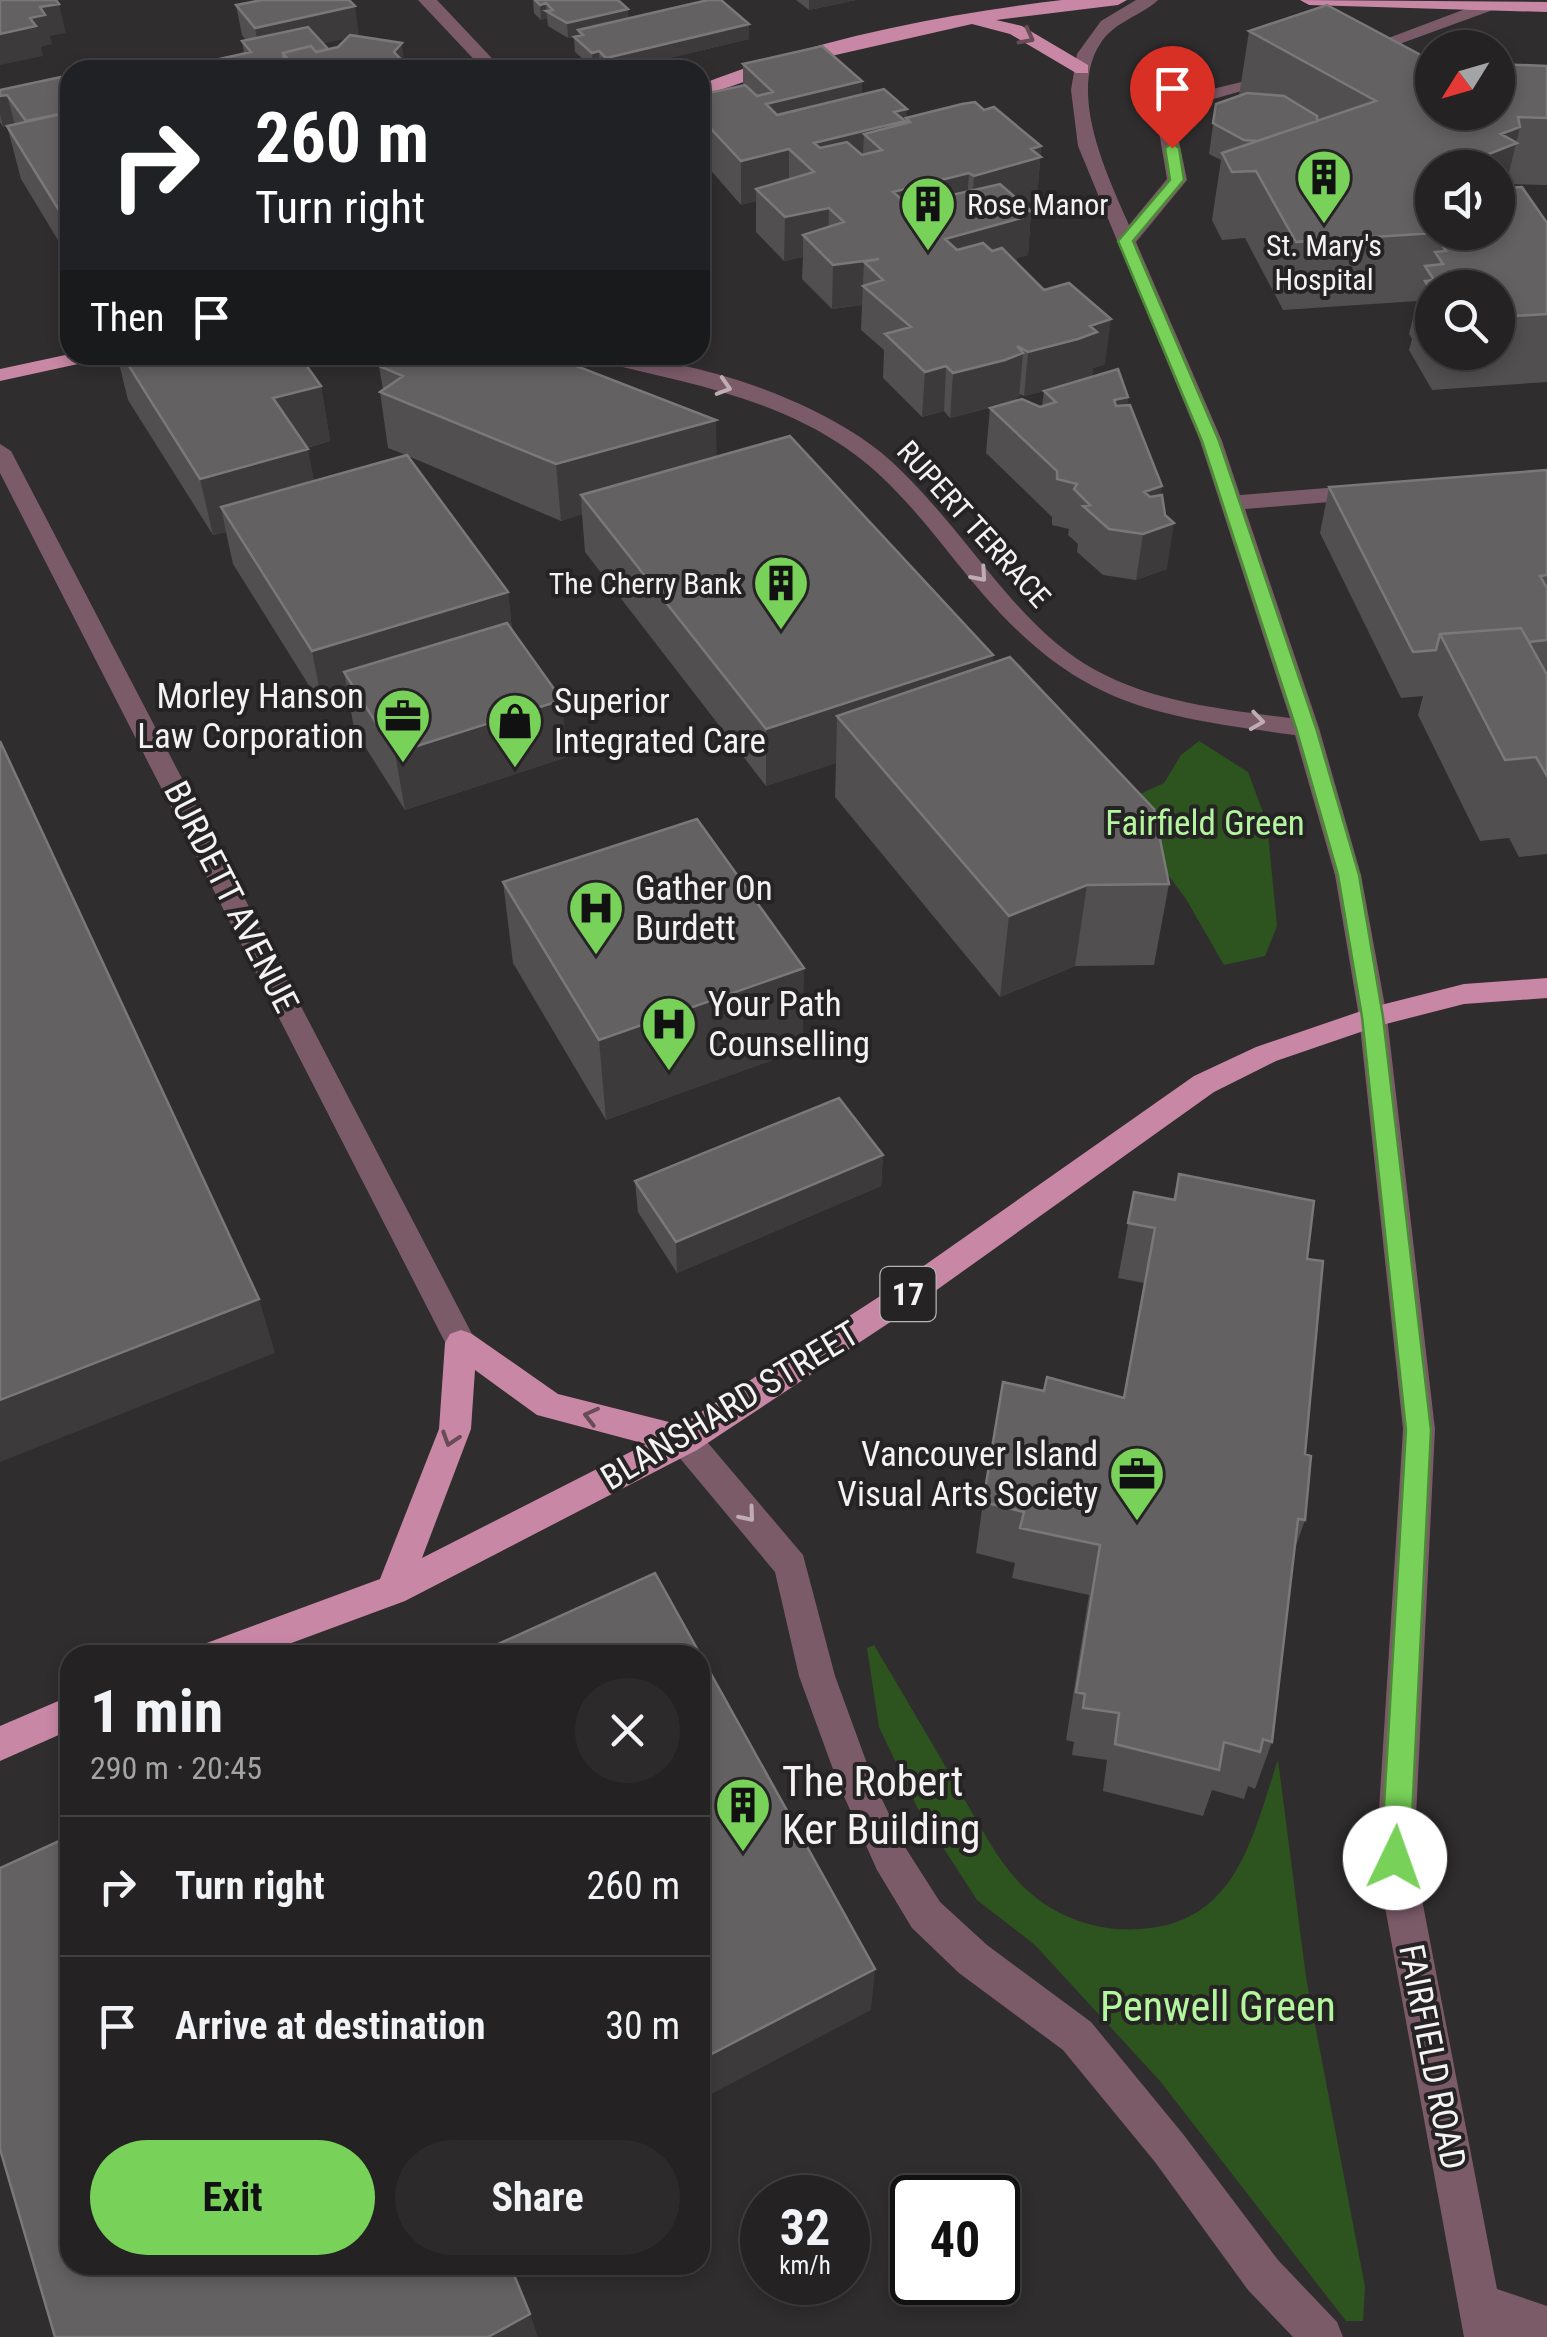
<!DOCTYPE html>
<meta charset="utf-8">
<style>
:root{--surface:#242222;--page:#2c2a2a;--text:#f1f3f6;--muted:#a3a4a5;--line:#413f40;--accent:#78d158}
body{margin:0;font-family:"Roboto Condensed",sans-serif;background:var(--page);color:var(--text);height:100vh;display:flex;flex-direction:column;font-size:38px;white-space:nowrap}
*{box-sizing:border-box;margin:0}
p{font-size:32px;color:var(--muted)}
.icon{flex:none;width:55px;height:55px;fill:none;stroke:currentColor;stroke-width:2;stroke-linecap:round;stroke-linejoin:round}
.map{position:relative;flex:1;overflow:hidden}
.details{position:absolute;left:60px;top:1645px;width:650px;height:630px;display:flex;flex-direction:column;background:var(--surface);border-radius:30px;box-shadow:0 5px 15px #0003,0 0 0 2px var(--line)}
.details>*{flex:none}
.hud{position:absolute;left:60px;top:60px;width:650px;height:305px;border-radius:30px;box-shadow:0 5px 15px #0003,0 0 0 2px var(--line);background:#202124;color:#fff;overflow:hidden}
.needle{width:65px;rotate:233deg}
.controls{position:absolute;left:1415px;top:30px;display:grid;gap:20px}
.controls a{display:grid;place-items:center;width:100px;height:100px;border-radius:50%;background:var(--surface);box-shadow:0 5px 15px #0003,0 0 0 2px var(--line);font-size:50px}
.speed{position:absolute;left:740px;top:2175px;display:flex;gap:20px;font-size:50px;font-weight:700;text-align:center}
.speed>*{display:grid;place-content:center;width:130px;height:130px;border-radius:50%;background:var(--surface);box-shadow:0 5px 15px #0003,0 0 0 2px var(--line);line-height:1}
.speed small{font-size:25px;font-weight:400}
.speed .limit{border:5px solid #111;border-radius:15px;background:#fff;color:#111}
.pin{position:absolute;display:grid;place-items:center;width:85px;height:85px;color:#fff;margin:-102px -42px;border-radius:50% 50% 50% 0;rotate:-45deg;box-shadow:0 0 10px #0007}
.pin .icon{rotate:45deg}
.me{position:absolute;width:110px;margin:-55px;rotate:3deg;stroke-linejoin:round;filter:drop-shadow(0 0 8px #0008)}
.turn{display:flex;align-items:center;gap:35px;height:210px;padding:0 30px;font-size:45px}
.turn .icon{width:130px;height:130px;stroke-width:2.5}
.turn b{display:block;font-size:70px;line-height:85px}
.then{display:flex;align-items:center;height:95px;padding:0 30px;background:#0003;gap:20px;font-size:38px}
.round{display:grid;place-items:center;flex:none;width:105px;height:105px;border-radius:52px;background:var(--page)}
.summary{display:flex;align-items:center;justify-content:space-between;height:170px;padding:0 30px}
h1{font-size:60px;font-weight:700;line-height:75px}
.action{display:flex;gap:20px;margin-top:auto;padding:20px 30px}
.action a{flex:1;height:115px;border-radius:60px;background:var(--accent);color:#111;font-size:40px;font-weight:700;line-height:115px;text-align:center}
.action a+a{background:var(--page);color:var(--text)}
ul{padding:0;list-style:none}
li{display:flex;align-items:center;gap:30px;height:140px;padding:0 30px;border-top:2px solid var(--line)}
li div{flex:1}
li b{display:block;font-size:38px}
li em{font-style:normal}
.map>svg:first-child{display:block}
.green{fill:#2d531f}
.lines{fill:none;stroke-linecap:round;stroke-linejoin:round}
.minor{fill:#7c5b69;fill-rule:evenodd}
.major{fill:#c887a4;fill-rule:evenodd}
.wall{fill:#524f51;fill-rule:evenodd}
.shaded-wall{fill:#3d3a3c}
.building{fill:#646162;stroke:#7a7879;stroke-width:2.5}
.oneway{stroke:#674b57}
.oneway2{stroke:#beaeb4}
.route{fill:#78d158;stroke:#4e8839;stroke-width:2.5}
.labels{text-anchor:middle;dominant-baseline:central;stroke-width:8;stroke-linejoin:round;paint-order:stroke}
.far-poi-label{font-size:30px;fill:#f4f2f2;stroke:#262324;text-anchor:start}
.far-street-label{font-size:30px;fill:#f4f2f2;stroke:#262324}
.shield{fill:#262324;stroke:#b6b4b4;stroke-width:2.5}
.shield-label{font-size:32px;font-weight:bold;fill:#f4f2f2}
.poi-label{font-size:35px;fill:#f4f2f2;stroke:#262324;text-anchor:start}
.park-label{font-size:35px;fill:#b4f69e;stroke:#262324}
.street-label{font-size:35px;fill:#f4f2f2;stroke:#262324}
.near-poi-label{font-size:42px;fill:#f4f2f2;stroke:#262324;text-anchor:start}
.near-park-label{font-size:42px;fill:#b4f69e;stroke:#262324}
</style>
<div class="map">
<svg width="1547" height="2337" viewBox="0 0 1547 2337">
<rect width="100%" height="100%" fill="#302d2e"/>
<!-- green -->
<path class="green" d="M1199,741L1248,772L1267,823L1277,926L1265,956L1224,965L1186,899L1116,805L1164,783L1181,755Z
M874,1645C904,1696 934,1746 963,1797C983,1830 1002,1871 1034,1896C1063,1920 1102,1932 1140,1929C1238,1923 1252,1836 1278,1760L1306,1977L1365,2287L1363,2321H1346L1160,2081L1035,1945L977,1900L917,1807L879,1727L867,1648Z"/>
<g class="lines">
<!-- minor -->
<path class="minor" d="M418,0H437L503,70H484Z
M1136,0H1158C1141,16 1116,21 1102,41C1066,91 1108,177 1129,225L1167,179L1158,126L1184,96L1278,73L1287,78L1196,104L1176,127L1187,180L1136,242L1222,441L1240,495L1365,485L1376,492L1365,499L1245,509L1319,728L1361,875L1387,1017L1435,1429L1414,1858L1497,2289L1547,2306V2337H1464L1376,1858L1403,1429L1359,1017L1335,875L1295,735C1143,715 1073,703 971,580C933,534 896,482 846,448C769,395 677,381 589,359L585,355C677,355 784,387 860,437C892,458 918,487 943,516C987,567 1027,628 1085,664C1147,702 1220,709 1290,718L1200,441L1078,146L1071,90L1077,54L1101,21Z
M1484,2L1493,7L1490,11L1361,58H1349L1346,54Z
M0,444L11,451L472,1334L477,1343L472,1352L461,1356L450,1352L0,473Z
M685,1426L697,1430L803,1555L835,1676L873,1780L903,1844L940,1902L987,1945L1091,2022L1183,2134L1278,2260L1337,2322L1343,2337H1293L1248,2290L1155,2162L1063,2050L959,1973L912,1928L877,1870L838,1783L799,1676L775,1572L673,1450L669,1440L673,1430Z"/>
<!-- major -->
<path class="major" d="M1062,0H1127L1118,5L996,20L1022,26L1088,65V73H1076L1010,34L972,24L796,64L700,97V85C810,40 944,14 1062,0Z
M1300,0L1547,2V12L1309,5Z
M70,354L105,355L101,359L0,381V369Z
M1547,978V998L1464,1004L1378,1026L1276,1061L1214,1092L910,1309L697,1450L405,1601L259,1655H198L204,1644L380,1579L439,1429L445,1343L450,1334L461,1330L472,1334L558,1394L681,1425L888,1291L1194,1076L1256,1047L1373,1007L1464,984ZM475,1370L537,1415L646,1444L422,1558L471,1429Z
M70,1696V1730L0,1761V1726Z"/>
</g>
<!-- wall -->
<path class="wall" d="M533,0H618L628,18L749,24V39L619,70H604L600,66L593,68L575,52L574,37L568,38L548,26L547,18L541,20L534,13Z
M796,0H856L809,10Z
M236,5L359,36H356L404,63L411,70H221L219,59L244,53L242,41L246,40L242,35ZM347,38L338,47L328,49L323,43Z
M1249,31L1498,112V64L1547,66V185L1507,184L1506,188L1547,223V382L1432,390L1409,350L1412,339L1409,334L1417,301L1283,310L1245,238L1222,240L1212,220L1221,160L1209,154L1216,104L1239,96ZM1432,288H1498V352H1432Z
M743,64L862,81L861,95L906,118L984,110L1041,146L1037,200L1023,204L1031,211L1028,255L1017,258V262L1105,364L1093,368L1092,377L1128,397L1127,405L1160,496L1167,569L1136,580L1103,575L1077,552L1078,544L1068,535L1069,529L1052,525V517L986,453L990,408L1042,406L1044,391L1024,396L1020,394L1019,397L1001,405L950,418L944,411L922,417L883,378L884,350L861,330L862,305L832,309L802,279L803,257L784,261L756,232V201L741,205L700,158V95L743,85Z
M70,75V260L21,179L7,126L3,127L0,122V90Z
M117,355H299L321,386L330,441L307,448L314,481L406,455L388,448L380,392L383,390L379,366L716,420V457L993,655L992,663L1169,884L1154,965L1075,966L1000,997L835,797L836,763L766,786L585,552L582,514L561,521L408,456L508,592L512,630L567,757L405,810L354,729L349,700L323,708L233,564L226,532L213,535L128,400Z
M1547,470V854L1519,857L1509,838L1480,841L1418,715L1423,696L1401,698L1320,533L1329,487Z
M503,882L803,1049L606,1120L513,963Z
M883,1155L881,1186L677,1273L638,1212L635,1181Z
M1179,1174L1307,1259L1305,1520L1294,1551L1272,1742L1255,1789L1248,1786L1244,1799L1212,1790L1203,1816L1103,1791L1107,1760L1072,1755L1074,1742L1066,1740L1089,1595L1012,1578L1015,1563L976,1553L983,1502L1044,1391L1123,1398L1144,1283L1118,1278L1134,1192L1173,1199Z"/>
<!-- shaded-wall -->
<path class="shaded-wall" d="M809,0H856L809,10Z
M546,3L547,18L541,20L540,5Z
M59,4L66,33L50,36L52,44L41,47L43,56L0,65V34L30,18L40,7Z
M355,6L359,36L260,57L255,28Z
M628,9L629,24L578,30L579,36L568,38L567,23Z
M749,24V39L619,70H606V58Z
M402,43L405,70L394,52Z
M599,51L600,66L593,68L592,53Z
M285,64L286,70H259Z
M319,65V70H297Z
M862,81L861,123L766,146V104Z
M7,95L15,125L3,127L0,114V96Z
M907,109L903,164L882,150L864,134L862,174L814,186V143L894,112Z
M1520,127L1500,210L1498,211V168H1472L1473,160L1501,134Z
M1041,146L1037,200L971,220L974,176L1031,149Z
M789,149V193L756,189V201L741,205V161Z
M969,173L966,216L891,236L893,192Z
M829,208L828,252L803,235V257L784,261L785,217Z
M1031,211L1028,255L1017,258V262L942,283L945,239Z
M879,259L864,262L862,305L832,309L833,265Z
M1111,319L1105,364L1093,368L1092,377L1073,384L1024,396L1028,352L1090,326Z
M1023,353L1019,397L1001,405L950,418L953,373Z
M946,366L944,411L922,417L925,372Z
M321,386L330,441L283,454L273,398Z
M1128,397L1122,442L1114,400Z
M716,420L717,476L581,495L582,514L561,521L556,464Z
M308,449L318,505L221,507L226,532L213,535L200,479Z
M1162,486L1155,530L1174,523L1167,569L1136,580L1143,534L1144,492Z
M508,592L514,649L344,672L349,700L323,708L312,651Z
M993,655L988,712L837,716L836,763L766,786V729Z
M562,700L567,757L405,810L395,753Z
M1087,885L1075,966L1000,997L1009,916Z
M804,968L803,1049L606,1120L599,1040Z
M883,1155L881,1186L677,1273L676,1242Z
M259,1299L275,1353L0,1462V1400Z
M875,1969L871,2010L700,2100V2060Z
M530,2314L538,2337H488Z"/>
<!-- building -->
<path class="building" d="M0,0H56L59,4L40,7L45,15L30,18L36,26L0,34Z
M262,0H349L355,6L255,28L236,5Z
M535,0H618L628,9L567,23L546,11L553,10L546,3L540,5Z
M708,0H721L749,24L606,58L599,51L592,53L574,37L583,35L578,30Z
M1327,5L1432,61V112H1498V74L1500,75L1498,64L1547,66V118L1518,117L1520,127L1501,134L1517,143L1473,160L1479,168H1432V232H1498V188L1522,187L1547,223V314L1498,317V288H1432V293L1425,281L1434,280L1425,266L1443,264L1435,252L1446,251L1435,233L1296,242L1256,171L1232,172L1222,153L1376,101L1249,31Z
M308,27L328,49L316,52L311,46L283,53L285,64L259,70H228L219,59L251,52L242,41Z
M350,35L402,43L394,52L411,70H322L319,65L297,70L283,53L311,46L316,52L338,47Z
M822,46L862,81L766,104L777,115L884,89L907,109L894,112L905,121L814,143L820,148L847,142L862,155L882,150L864,134L910,122L906,118L962,104L975,102L984,110L994,107L1041,146L1031,149L1041,157L974,176L969,173L893,192L908,205L1000,184L1031,211L1016,215L1021,218L945,239L957,250L983,243L992,251L1002,248L1044,290L1069,283L1111,319L1090,326L1097,332L1078,339L1028,352L1017,346L1023,353L1005,360L953,373L946,366L925,372L885,334L911,327L863,286L883,280L864,262L879,259L833,265L803,235L844,222L829,208L785,217L756,189L814,172L789,149L741,161L700,117V95L745,85L757,96L773,92L743,64Z
M70,75V112L26,121L7,95L0,96V90Z
M1247,93L1284,96L1317,116V121L1257,141L1244,140L1213,123L1216,104Z
M70,112V228L7,126Z
M122,355H299L321,386L273,398L308,449L200,479Z
M396,355H548L716,420L556,464L380,392L403,376L379,366Z
M1118,369L1128,397L1114,400L1116,406L1130,405L1162,486L1144,492L1150,497L1162,495L1165,515L1174,523L1143,534L1109,529L1083,506L1090,505L1074,489L1077,484L1057,479V471L990,408L1022,399L1040,407L1056,402L1044,391Z
M790,436L993,655L766,729L581,495Z
M407,455L508,592L312,651L221,507Z
M1547,470V575L1540,576L1547,588V640L1529,642L1521,628L1440,634L1436,650L1413,652L1329,487Z
M507,623L562,700L395,753L344,672Z
M1521,628L1547,675V776L1536,757L1505,760L1440,634Z
M1010,657L1154,809L1169,884L1087,885L1009,916L837,716Z
M0,741L259,1299L0,1400Z
M697,819L804,968L599,1040L503,882Z
M839,1098L883,1155L676,1242L635,1181Z
M1179,1174L1314,1201L1307,1259L1323,1261L1305,1454L1311,1456L1305,1520L1298,1519L1272,1742L1263,1739L1260,1752L1224,1742L1219,1770L1115,1744L1119,1713L1083,1708L1085,1694L1076,1692L1100,1545L1020,1528L1024,1512L983,1502L1003,1382L1044,1391L1047,1377L1124,1398L1155,1228L1128,1223L1134,1192L1175,1200Z
M655,1573L875,1969L700,2060V1655H474Z
M70,1836V2265H510L530,2314L488,2337H55L0,2149V1868Z"/>
<!-- one-way arrows -->
<defs><path id="oneway-chevron" d="M-2-3.5L2.5 0L-2 3.5" fill="none" stroke-width="1.6" stroke-linecap="round" stroke-linejoin="round" transform="scale(2.5)"/></defs>
<g class="oneway">
<use href="#oneway-chevron" transform="translate(1027 37) rotate(28)"/>
<use href="#oneway-chevron" transform="translate(591 1416) rotate(-166)"/>
<use href="#oneway-chevron" transform="translate(450 1439) rotate(108)"/>
</g>
<g class="oneway2">
<use href="#oneway-chevron" transform="translate(724 387) rotate(17)"/>
<use href="#oneway-chevron" transform="translate(980 575) rotate(49)"/>
<use href="#oneway-chevron" transform="translate(1257 721) rotate(8)"/>
<use href="#oneway-chevron" transform="translate(748 1515) rotate(50)"/>
</g>
<!-- route -->
<path class="route" d="M1172,143L1179,148L1184,180L1133,241L1219,441L1316,728L1359,875L1383,1017L1431,1430L1410,1858L1405,1868L1395,1872L1385,1868L1381,1858L1406,1430L1362,1017L1338,875L1296,728L1202,441L1118,241L1170,180L1165,148Z"/>
<!-- icons -->
<defs>
<g id="building-pin" transform="scale(2.875)"><path d="M0 17L-7.5 6A9.5 9.5 0 1 1 7.5 6Z" fill="#78d158" stroke="#262324"/><path d="M-4-6H4V6H1V3H-1V6H-4ZM-2.5-4.3h1.7v1.8h-1.7ZM.8-4.3h1.7v1.8H.8ZM-2.5-1h1.7V.8h-1.7ZM.8-1h1.7V.8H.8Z" fill="#111"/></g>
<g id="office-pin" transform="scale(2.875)"><path d="M0 17L-7.5 6A9.5 9.5 0 1 1 7.5 6Z" fill="#78d158" stroke="#262324"/><path d="M-6-3h4V-5.5h4V-3h4V5H-6ZM-1-4.5V-3h2v-1.5ZM-6 0V1H6V0Z" fill="#111"/></g>
<g id="shop-pin" transform="scale(2.875)"><path d="M0 17L-7.5 6A9.5 9.5 0 1 1 7.5 6Z" fill="#78d158" stroke="#262324"/><path d="M-5-2.5h2.3a2.7 3.5 0 0 1 5.4 0H5L5.5 6h-11ZM-1.5-2.5h3a1.5 2.3 0 0 0-3 0Z" fill="#111"/></g>
<g id="hospital-pin" transform="scale(2.875)"><path d="M0 17L-7.5 6A9.5 9.5 0 1 1 7.5 6Z" fill="#78d158" stroke="#262324"/><path d="M-5-5h3v3.5h4V-5h3V5h-3V1.5h-4V5h-3Z" fill="#111"/></g>
</defs>
<g fill-rule="evenodd">
<use href="#building-pin" x="1324" y="177"/>
<use href="#building-pin" x="928" y="204"/>
<use href="#building-pin" x="781" y="583"/>
<use href="#office-pin" x="403" y="716"/>
<use href="#shop-pin" x="515" y="721"/>
<use href="#hospital-pin" x="596" y="908"/>
<use href="#hospital-pin" x="669" y="1024"/>
<use href="#office-pin" x="1137" y="1474"/>
<use href="#building-pin" x="743" y="1805"/>
</g>
<g class="labels">
<!-- far-poi labels -->
<g class="far-poi-label">
<text x="967" y="204">Rose Manor</text>
<text x="1324" y="245" text-anchor="middle">St. Mary's<tspan x="1324" dy="34">Hospital</tspan></text>
<text x="742" y="583" text-anchor="end">The Cherry Bank</text>
</g>
<!-- far-street labels -->
<g class="far-street-label">
<text transform="translate(974 524) rotate(48)">RUPERT TERRACE</text>
</g>
<!-- shield labels -->
<rect class="shield" x="880.5" y="1267" width="55" height="54" rx="8"/>
<g class="shield-label">
<text x="908" y="1294">17</text>
</g>
<!-- poi labels -->
<g class="poi-label">
<text x="364" y="696" text-anchor="end">Morley Hanson<tspan x="364" dy="40">Law Corporation</tspan></text>
<text x="554" y="701">Superior<tspan x="554" dy="40">Integrated Care</tspan></text>
<text x="635" y="888">Gather On<tspan x="635" dy="40">Burdett</tspan></text>
<text x="708" y="1004">Your Path<tspan x="708" dy="40">Counselling</tspan></text>
<text x="1098" y="1454" text-anchor="end">Vancouver Island<tspan x="1098" dy="40">Visual Arts Society</tspan></text>
</g>
<!-- park labels -->
<g class="park-label">
<text x="1205" y="823">Fairfield Green</text>
</g>
<!-- street labels -->
<g class="street-label">
<text transform="translate(231 897) rotate(63)">BURDETT AVENUE</text>
<text transform="translate(730 1406) rotate(-31)">BLANSHARD STREET</text>
<text transform="translate(1432 2057) rotate(79)">FAIRFIELD ROAD</text>
</g>
<!-- near-poi labels -->
<g class="near-poi-label">
<text x="782" y="1781">The Robert<tspan x="782" dy="48">Ker Building</tspan></text>
</g>
<!-- near-park labels -->
<g class="near-park-label">
<text x="1218" y="2006">Penwell Green</text>
</g>
</g>
</svg>
<div class="controls">
<a><svg class="needle" viewBox="-14 -14 28 28"><path d="M0-13l5 13h-10z" fill="#e53935"/><path d="M0 13l5-13h-10z" fill="#a3a4a5"/></svg></a>
<a><svg class="icon" aria-label="sound" viewBox="0 0 24 24"><path d="M4 9h4l5-4v14l-5-4H4zM17 9q2 3 0 6"/></svg></a>
<a><svg class="icon" aria-label="search" viewBox="0 0 24 24"><circle cx="10" cy="10" r="6"/><path d="M15 15l6 6"/></svg></a>
</div>
<div class="speed"><div>32<small>km/h</small></div><div class="limit">40</div></div>
<div class="pin" style="left:1172px;top:148px;background:#d93025"><svg class="icon" aria-label="arrive" viewBox="0 0 24 24"><path d="M6 21V4h12l-3 4 3 4H6"/></svg></div>
<svg class="me" style="left:1395px;top:1858px" viewBox="-20 -20 40 40"><circle r="19" fill="#fff"/><path d="M0-13L10 11 0 6-10 11z" fill="#78d158"/></svg>
<div class="hud">
<div class="turn"><svg class="icon" aria-label="right" viewBox="0 0 24 24"><path d="M7 20v-9h11M14 6l5 5-5 5"/></svg><div><b>260 m</b>Turn right</div></div>
<div class="then">Then<svg class="icon" aria-label="arrive" viewBox="0 0 24 24"><path d="M6 21V4h12l-3 4 3 4H6"/></svg></div>
</div>
<section class="details">
<div class="summary"><div><h1>1 min</h1><p>290 m · 20:45</p></div><a class="round"><svg class="icon" aria-label="close" viewBox="0 0 24 24"><path d="M6 6l12 12M18 6L6 18"/></svg></a></div>
<ul>
<li><svg class="icon" aria-label="right" viewBox="0 0 24 24"><path d="M7 20v-9h11M14 6l5 5-5 5"/></svg><div><b>Turn right</b></div><em>260 m</em></li>
<li><svg class="icon" aria-label="arrive" viewBox="0 0 24 24"><path d="M6 21V4h12l-3 4 3 4H6"/></svg><div><b>Arrive at destination</b></div><em>30 m</em></li>
</ul>
<div class="action"><a>Exit</a><a>Share</a></div>
</section>
</div>
